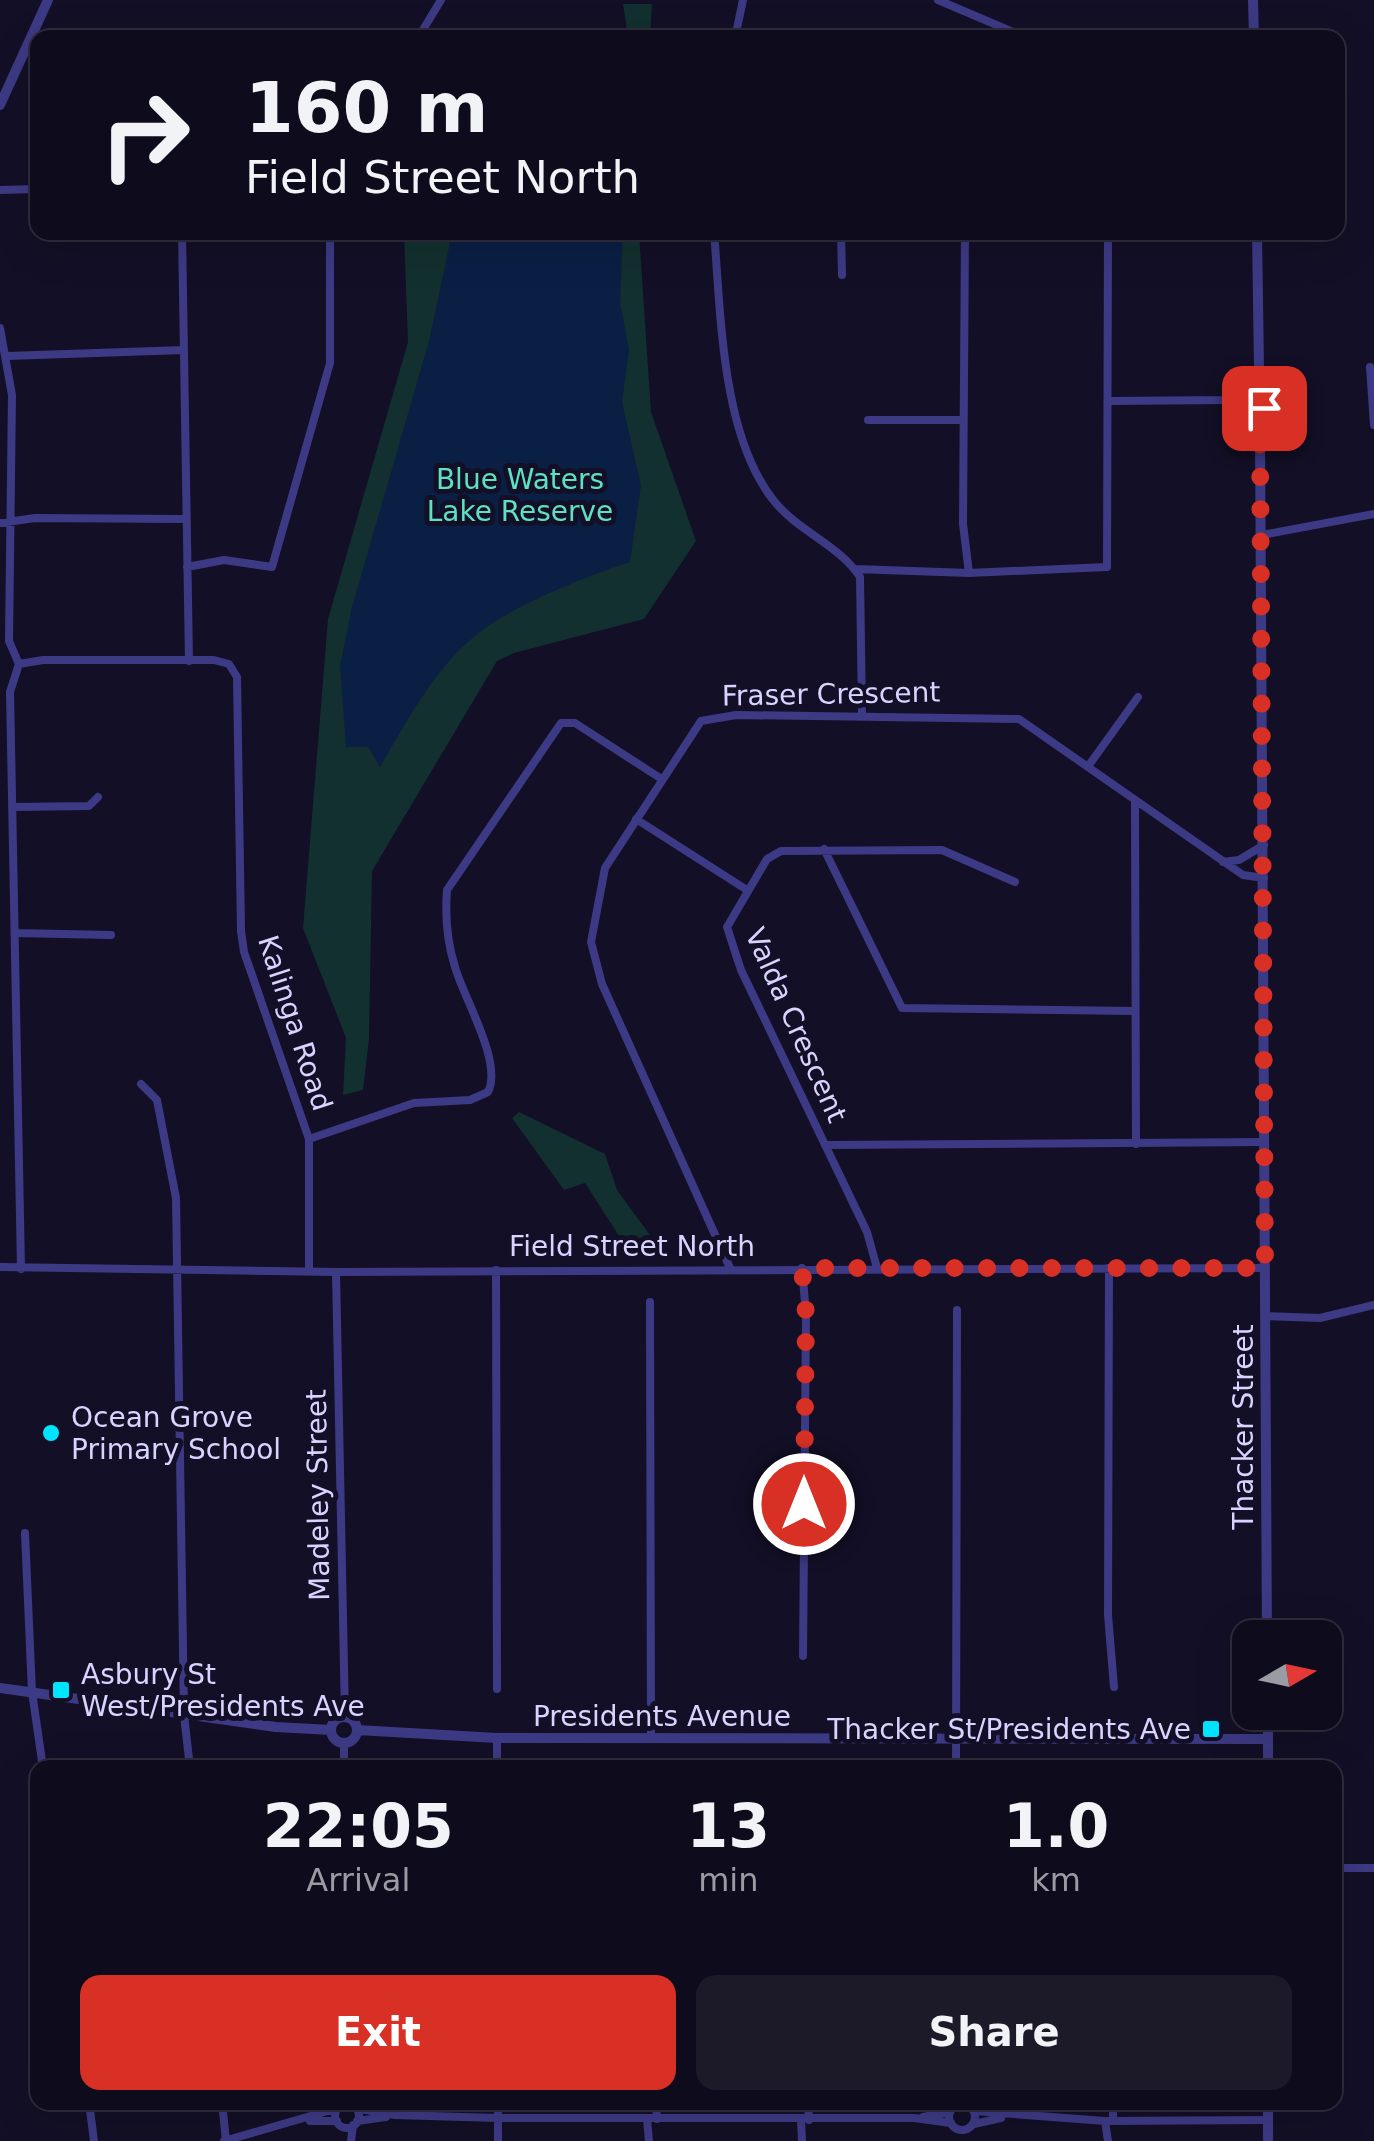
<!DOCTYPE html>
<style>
:root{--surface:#0e0b1c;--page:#1c1929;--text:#f1f3f6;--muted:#9b9ba3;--line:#2e2b3b;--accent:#d93025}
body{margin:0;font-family:"DejaVu Sans",sans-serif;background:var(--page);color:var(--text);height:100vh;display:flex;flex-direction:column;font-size:38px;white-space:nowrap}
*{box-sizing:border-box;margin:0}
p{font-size:32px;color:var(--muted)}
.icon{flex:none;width:55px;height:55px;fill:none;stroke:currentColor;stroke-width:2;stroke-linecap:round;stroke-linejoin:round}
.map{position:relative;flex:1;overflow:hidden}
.panel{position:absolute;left:30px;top:1760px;width:1312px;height:350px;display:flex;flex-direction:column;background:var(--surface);border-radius:20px;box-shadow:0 10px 40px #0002,0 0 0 2px var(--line)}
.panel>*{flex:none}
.guide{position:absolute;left:30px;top:30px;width:1315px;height:210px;border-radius:20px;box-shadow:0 10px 40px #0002,0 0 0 2px var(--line);background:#0e0b1c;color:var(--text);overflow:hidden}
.needle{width:65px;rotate:81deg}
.buttons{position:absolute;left:1232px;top:1620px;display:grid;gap:20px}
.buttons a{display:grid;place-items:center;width:110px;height:110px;border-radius:20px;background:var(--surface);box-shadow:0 10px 40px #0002,0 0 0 2px var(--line);font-size:50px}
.pin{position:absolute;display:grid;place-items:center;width:85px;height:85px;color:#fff;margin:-42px;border-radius:20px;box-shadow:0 5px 15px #0006}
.me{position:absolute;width:110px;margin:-55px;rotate:0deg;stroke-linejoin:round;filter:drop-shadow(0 0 8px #0008)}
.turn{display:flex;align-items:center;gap:35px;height:210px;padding:0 50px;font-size:45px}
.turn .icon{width:130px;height:130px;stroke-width:2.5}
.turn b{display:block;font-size:70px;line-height:85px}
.eta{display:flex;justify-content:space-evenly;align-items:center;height:170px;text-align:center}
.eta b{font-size:60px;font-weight:800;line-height:70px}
.action{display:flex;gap:20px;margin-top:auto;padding:20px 50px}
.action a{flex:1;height:115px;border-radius:20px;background:var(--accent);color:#fff;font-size:40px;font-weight:800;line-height:115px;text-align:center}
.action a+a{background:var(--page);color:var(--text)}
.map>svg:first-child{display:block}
.green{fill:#12302f}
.water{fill:#0a1f44}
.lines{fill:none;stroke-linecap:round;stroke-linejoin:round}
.minor{stroke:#3d3a85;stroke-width:8}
.tertiary{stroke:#3d3a85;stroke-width:10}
.route{stroke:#d93025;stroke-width:18;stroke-dasharray:0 32.4}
.poi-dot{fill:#00e5ff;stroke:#130f26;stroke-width:4}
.labels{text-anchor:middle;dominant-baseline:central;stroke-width:10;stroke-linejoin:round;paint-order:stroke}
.park-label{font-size:28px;fill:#5fe0c0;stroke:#130f26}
.street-label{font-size:28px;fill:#d9d4ff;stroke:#130f26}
.poi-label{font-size:28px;fill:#d9d4ff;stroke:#130f26;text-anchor:start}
</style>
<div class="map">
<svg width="1374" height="2141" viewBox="0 0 1374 2141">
<rect width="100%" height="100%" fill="#130f26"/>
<!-- green -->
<path class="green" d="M623,4H652L650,37H602H628Z
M404,233H639L651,412L696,541L644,619L514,653L497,661L372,871L369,1039L363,1090L343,1095L346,1038L303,928L328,619L408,342Z
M519,1112L605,1154L617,1190L663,1253H630L585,1183L564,1190L512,1118Z"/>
<!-- water -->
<path class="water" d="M452,233H623L620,302L629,350L622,402L641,485L630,562C587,576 511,606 476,635C435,668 406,722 380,767L368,747H346L340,666L352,607L429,341Z"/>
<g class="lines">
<!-- minor -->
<path class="minor" d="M938,0L1027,38
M418,38L441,0
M735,38L743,0
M0,190L38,189
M182,232L189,661
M714,232C721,313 721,435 774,501C798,531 839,545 860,577L862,714
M841,232L842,275
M965,232L963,524L969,573
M965,236L1108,234
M0,328L12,395L9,641L19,664
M7,356L184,350
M1370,367L1374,425
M1108,401L1228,400L1251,394
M868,420H962
M0,523L35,518L186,519
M1262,535L1374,514
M187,567L224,560L272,567L330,363V232
M855,569L969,573L1107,567L1108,232
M19,664L43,660H214L229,664L237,677L241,931L244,952L309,1139V1271
M19,664L10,692L21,1269
M1089,765L1138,697
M1135,803L1136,1144
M12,807L89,806L98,797
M636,819L747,890
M824,849L902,1008L1135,1011
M1223,862L1239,860L1264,845
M15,933L111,935
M141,1084L157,1100L176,1198L184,1715L190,1768
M309,1139L414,1103L470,1100L488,1092C503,1062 464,999 455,967C447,942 445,916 447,890L561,723H575L660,778
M825,1145L1265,1142
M0,1267L336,1272L1265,1268
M730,1268L602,984L591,942L605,868L701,721L736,715L1019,719L1243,875L1264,878
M802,1268L806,1314L803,1656
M877,1268L867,1232L741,970L727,927L767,859L781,851L942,850L1015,882
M1109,1268L1108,1615L1114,1687
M496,1270L497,1689
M336,1272L345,1717
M650,1302L651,1738
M1265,1316L1320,1318L1374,1305
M25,1533L32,1692L43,1768
M497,1738V1768
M344,1742V1768
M956,1768L957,1310
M1335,1868H1374
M89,2102L94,2141
M222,2102L226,2141
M498,2102V2141
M656,2102L657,2119
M808,2102L809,2120
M1113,2102V2121
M949 2117a13 13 0 1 1 26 0a13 13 0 1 1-26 0Z
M335 2116a12 12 0 1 1 24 0a12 12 0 1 1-24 0Z
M355,2108L395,2115L498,2118H914L951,2123
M974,2111L1105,2121L1268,2120
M923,2117L950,2112
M647,2119L649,2141
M801,2120L802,2141
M310,2121H337
M357,2121L386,2117
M1105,2121L1108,2141
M974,2124L1001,2118
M224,2141L338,2108
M351,2141L353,2125"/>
<!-- tertiary -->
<path class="tertiary" d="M1253,0L1254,38
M0,105L48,0
M1257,232L1259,368L1268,399L1264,408L1253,407L1251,394L1265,393
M1264,408L1260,436L1267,1638
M0,1688L276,1727L331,1730
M1268,1712V1768
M331 1730a13 13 0 1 1 26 0a13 13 0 1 1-26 0Z
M357,1730L497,1738L1268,1739
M1268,2102V2141"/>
</g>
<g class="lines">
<!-- route -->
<path class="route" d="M804,1504L806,1314L802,1268H1265L1260,436L1264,408"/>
</g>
<!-- markers -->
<g class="poi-dot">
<circle cx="51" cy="1433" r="10"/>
<rect x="51" y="1680" width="20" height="20" rx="5"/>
<rect x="1201" y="1719" width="20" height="20" rx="5"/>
</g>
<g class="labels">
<!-- park labels -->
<g class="park-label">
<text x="520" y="479">Blue Waters<tspan x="520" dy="32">Lake Reserve</tspan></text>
</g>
<!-- street labels -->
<g class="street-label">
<text transform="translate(831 694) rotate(-1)">Fraser Crescent</text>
<text transform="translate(295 1023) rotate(72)">Kalinga Road</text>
<text transform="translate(796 1025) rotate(66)">Valda Crescent</text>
<text x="632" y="1246">Field Street North</text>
<text transform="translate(1243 1427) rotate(-90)">Thacker Street</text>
<text transform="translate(318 1495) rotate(-91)">Madeley Street</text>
<text x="662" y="1716">Presidents Avenue</text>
</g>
<!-- poi labels -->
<g class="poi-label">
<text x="71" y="1417">Ocean Grove<tspan x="71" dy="32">Primary School</tspan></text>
<text x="81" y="1674">Asbury St<tspan x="81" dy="32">West/Presidents Ave</tspan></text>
<text x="1191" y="1729" text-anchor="end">Thacker St/Presidents Ave</text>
</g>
</g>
</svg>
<div class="buttons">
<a><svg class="needle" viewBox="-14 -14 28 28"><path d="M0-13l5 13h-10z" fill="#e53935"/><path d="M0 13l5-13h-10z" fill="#9b9ba3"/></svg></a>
</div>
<div class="pin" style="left:1264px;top:408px;background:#d93025"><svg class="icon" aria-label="arrive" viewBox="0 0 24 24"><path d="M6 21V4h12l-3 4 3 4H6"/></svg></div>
<svg class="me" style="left:804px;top:1504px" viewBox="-20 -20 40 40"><circle r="17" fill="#d93025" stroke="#fff" stroke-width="3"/><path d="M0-11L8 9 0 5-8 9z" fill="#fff"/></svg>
<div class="guide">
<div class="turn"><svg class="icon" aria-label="right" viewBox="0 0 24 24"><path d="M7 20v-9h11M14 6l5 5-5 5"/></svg><div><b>160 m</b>Field Street North</div></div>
</div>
<section class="panel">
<div class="eta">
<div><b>22:05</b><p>Arrival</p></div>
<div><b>13</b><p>min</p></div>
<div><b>1.0</b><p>km</p></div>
</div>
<div class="action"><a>Exit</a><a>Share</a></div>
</section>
</div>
